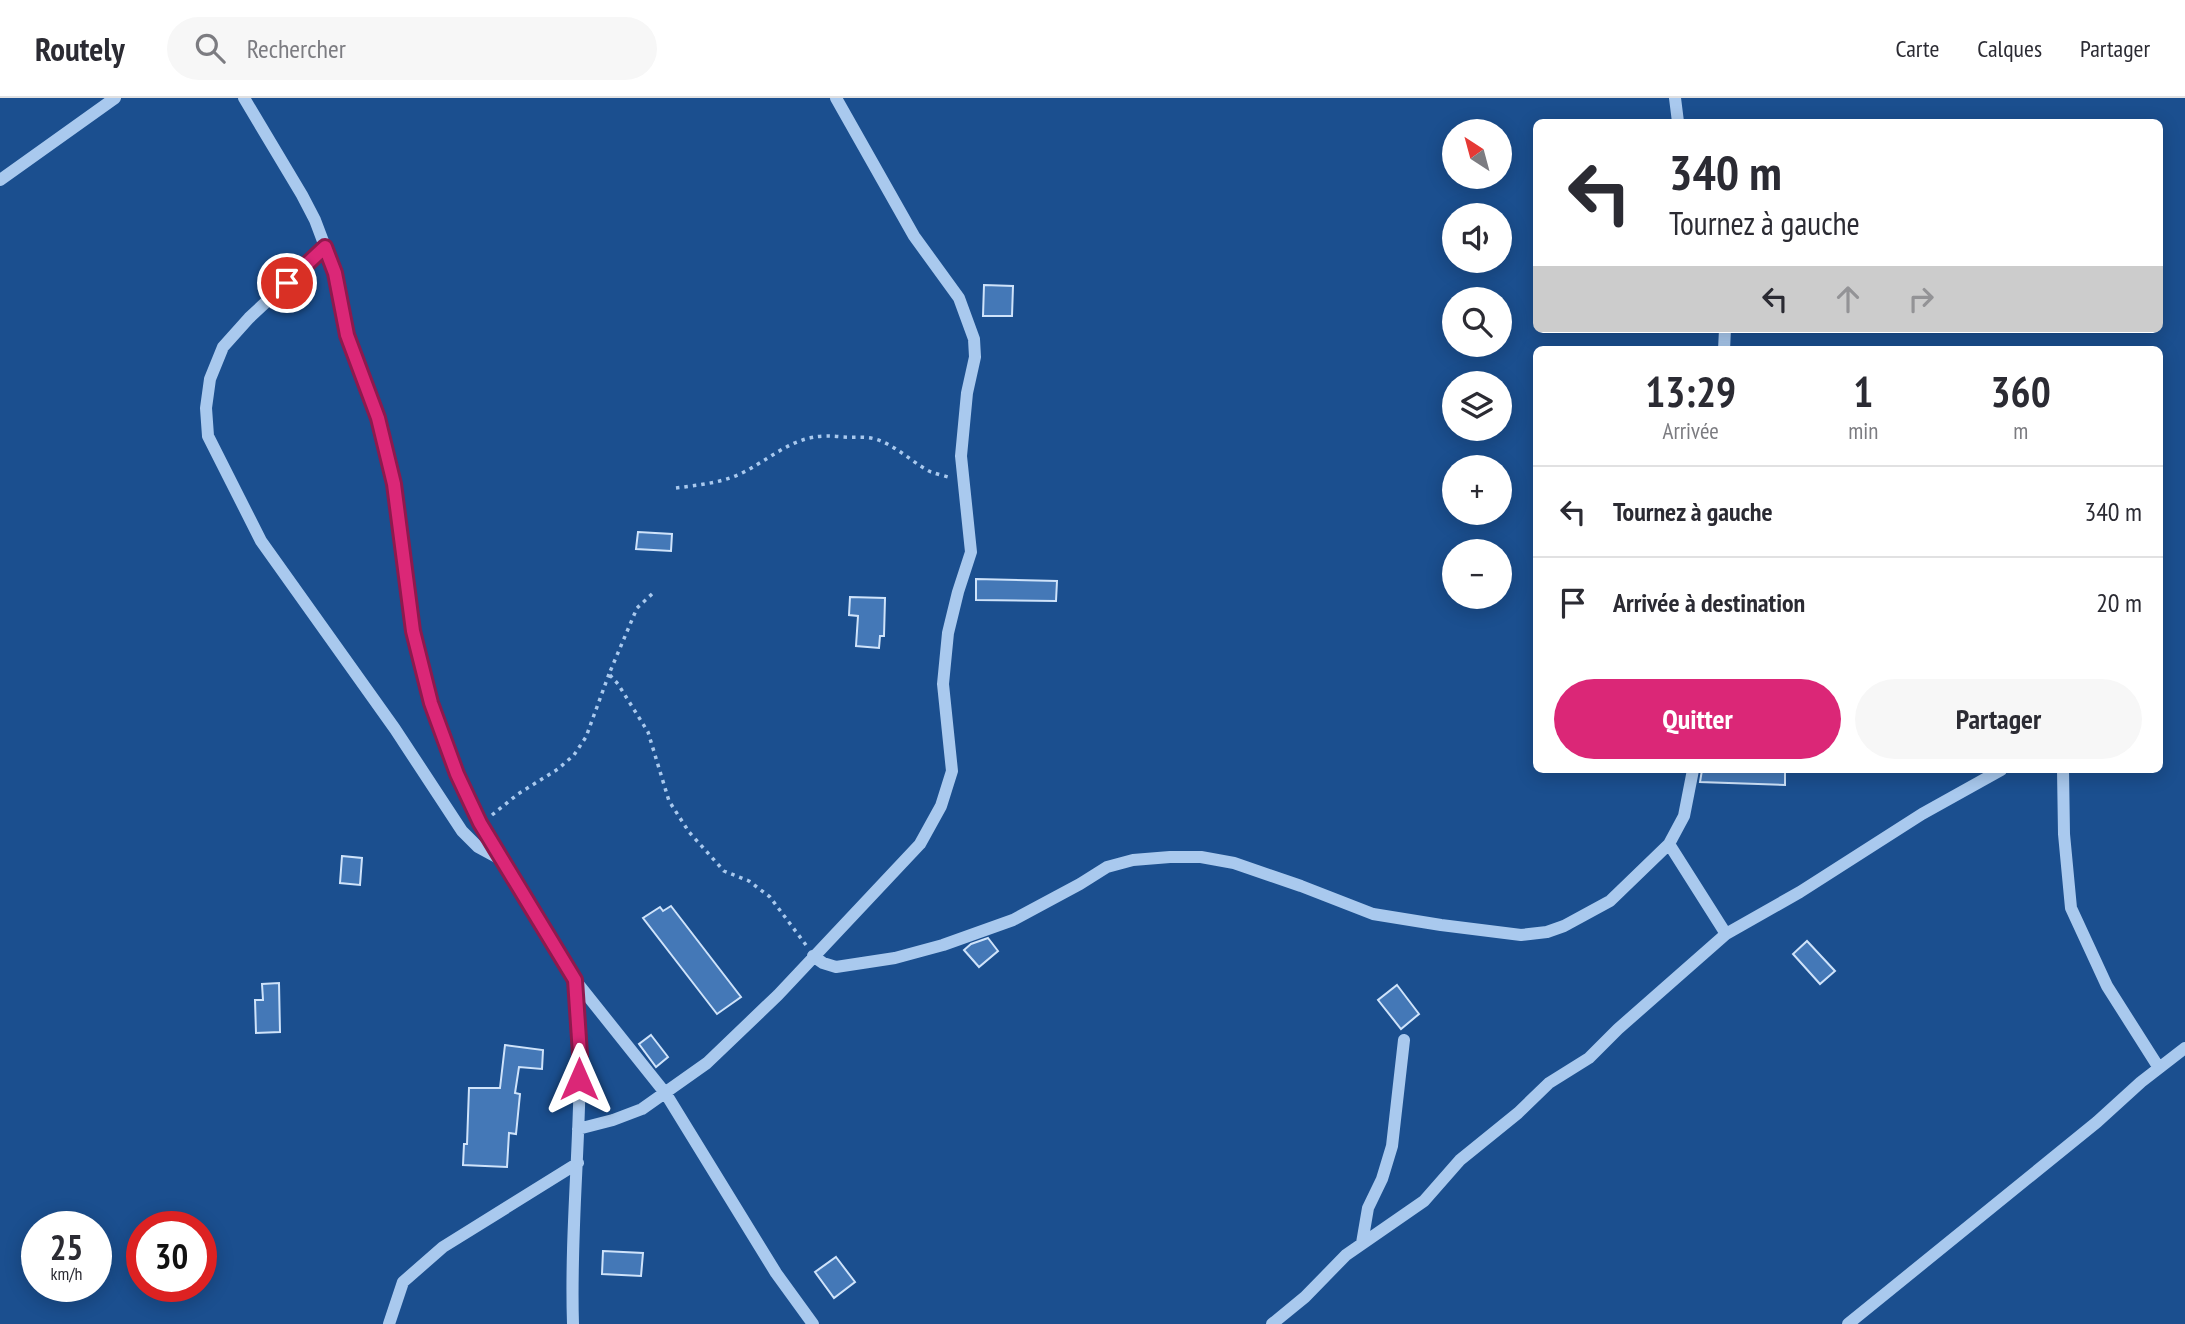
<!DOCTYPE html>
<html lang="fr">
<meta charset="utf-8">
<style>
:root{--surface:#fff;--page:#f7f7f7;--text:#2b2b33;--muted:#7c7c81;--line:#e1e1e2;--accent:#db2777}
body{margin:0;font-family:"PT Sans Narrow",sans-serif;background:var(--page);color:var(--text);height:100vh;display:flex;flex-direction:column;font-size:26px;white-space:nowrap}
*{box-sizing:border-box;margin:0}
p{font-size:23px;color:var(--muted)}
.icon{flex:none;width:38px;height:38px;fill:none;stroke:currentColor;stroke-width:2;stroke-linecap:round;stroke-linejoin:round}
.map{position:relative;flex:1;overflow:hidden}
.sheet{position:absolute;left:1533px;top:248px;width:630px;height:427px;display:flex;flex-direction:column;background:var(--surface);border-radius:10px;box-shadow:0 4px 18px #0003}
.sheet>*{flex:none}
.guide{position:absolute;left:1533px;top:21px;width:630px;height:214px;border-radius:10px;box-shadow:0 4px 18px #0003;background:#fff;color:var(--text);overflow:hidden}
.needle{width:46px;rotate:324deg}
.tools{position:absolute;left:1442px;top:21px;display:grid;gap:14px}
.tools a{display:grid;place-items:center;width:70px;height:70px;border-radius:50%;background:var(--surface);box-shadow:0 4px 18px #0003;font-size:35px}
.speed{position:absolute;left:21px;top:1113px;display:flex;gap:14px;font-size:35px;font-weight:700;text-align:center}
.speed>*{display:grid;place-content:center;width:91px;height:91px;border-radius:50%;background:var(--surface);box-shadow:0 4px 18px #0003;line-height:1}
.speed small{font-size:18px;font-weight:400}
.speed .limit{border:10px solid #d22;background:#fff;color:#111}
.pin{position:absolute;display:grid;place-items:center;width:60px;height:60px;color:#fff;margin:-30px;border:4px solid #fff;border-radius:50%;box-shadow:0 2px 7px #0007}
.me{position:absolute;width:77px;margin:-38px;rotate:0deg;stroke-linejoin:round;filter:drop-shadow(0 0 5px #0008)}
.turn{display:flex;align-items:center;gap:24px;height:147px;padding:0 21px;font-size:32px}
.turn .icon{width:91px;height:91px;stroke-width:2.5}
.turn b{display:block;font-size:49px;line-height:60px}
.lanes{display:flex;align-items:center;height:66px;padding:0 21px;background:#0003;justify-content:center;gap:35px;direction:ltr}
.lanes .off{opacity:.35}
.eta{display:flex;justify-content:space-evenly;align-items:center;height:119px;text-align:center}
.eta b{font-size:42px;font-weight:700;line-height:49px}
.cta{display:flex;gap:14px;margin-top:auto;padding:14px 21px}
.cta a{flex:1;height:80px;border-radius:42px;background:var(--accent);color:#fff;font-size:28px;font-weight:700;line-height:80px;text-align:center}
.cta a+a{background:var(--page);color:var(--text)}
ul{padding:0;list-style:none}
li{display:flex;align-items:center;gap:21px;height:91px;padding:0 21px;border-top:2px solid var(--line)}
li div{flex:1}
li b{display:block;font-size:26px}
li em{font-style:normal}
header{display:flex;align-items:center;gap:42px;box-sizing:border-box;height:98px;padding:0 35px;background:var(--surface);border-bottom:2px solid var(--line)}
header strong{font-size:33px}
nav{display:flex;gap:38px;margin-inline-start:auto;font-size:24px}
.search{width:490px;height:63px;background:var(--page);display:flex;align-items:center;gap:18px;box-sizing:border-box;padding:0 24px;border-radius:38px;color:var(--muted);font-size:26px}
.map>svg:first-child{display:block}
.building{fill:#4478b7;stroke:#cfe3fa;stroke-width:2}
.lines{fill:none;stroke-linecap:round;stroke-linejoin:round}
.path{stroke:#a9c9ee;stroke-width:3.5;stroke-dasharray:3.5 5;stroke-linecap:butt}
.minor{stroke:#a9c9ee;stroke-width:12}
.route-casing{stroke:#8e194d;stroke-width:18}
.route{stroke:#db2777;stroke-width:12}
</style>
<header>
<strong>Routely</strong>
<div class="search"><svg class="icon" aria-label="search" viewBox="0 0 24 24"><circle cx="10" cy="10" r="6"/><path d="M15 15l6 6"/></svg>Rechercher</div>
<nav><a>Carte</a><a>Calques</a><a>Partager</a></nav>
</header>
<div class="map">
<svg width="2185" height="1226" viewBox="0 0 2185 1226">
<rect width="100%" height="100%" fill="#1b4f8f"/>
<!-- building -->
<path class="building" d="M984,187L1013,188L1012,218H983Z
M638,434L672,436L671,453L636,451Z
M976,481L1057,483L1056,503L976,502Z
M850,499L885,500L884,538H880L879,550L856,548L858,518L849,517Z
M1702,672H1785V687L1700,684Z
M342,758L362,760L360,787L340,785Z
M671,808L741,899L717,916L643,820L660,809L663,813Z
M988,840L998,853L979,869L964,852L971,846Z
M1807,843L1835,873L1820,886L1793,856Z
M279,885L280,934L256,935L255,902H263L262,886Z
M1397,887L1419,916L1401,931L1378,902Z
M651,937L668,959L656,969L639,946Z
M505,947L543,952L542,971L519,969L515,995L520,996L516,1036L509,1035L507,1069L463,1067L464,1046H467L469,990H500Z
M603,1153L643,1155L641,1178L602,1176Z
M836,1159L855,1184L834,1200L815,1174Z"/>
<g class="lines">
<!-- path -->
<path class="path" d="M676,390C698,387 723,385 744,374C780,355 798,333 842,339C853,340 865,338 875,341C896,347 911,364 931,374C937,376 945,378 951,380
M652,496L637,510L609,576L618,586L648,634L669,703L689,734L724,773L749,783L770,799L806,847
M492,717L518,696L558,671L574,657L586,639L609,576"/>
<!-- minor -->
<path class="minor" d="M244,0L302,97L315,122L335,175L347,237L378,321L394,386L413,533L431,605L457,676L480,725L575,882L666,996L776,1175L813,1226
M1675,0L1678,24
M0,82L115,0
M325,149L249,220L223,249L210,281L206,310L208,338L261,443L395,631L462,733L478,749L502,762
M1724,252L1725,231
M2063,672L2064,736L2071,810L2107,888L2159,970
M1669,746L1726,836
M813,858L823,865L836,869L895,860L943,847L1013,822L1080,786L1107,769L1133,762L1170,759H1201L1234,765L1301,788L1373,816L1441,827L1521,837L1547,834L1564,828L1610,803L1669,746L1684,718L1693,672
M578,1031L613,1022L642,1011L707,965L778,897L920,746L941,708L952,673L943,586L948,535L958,494L971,454L961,358L967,295L975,259L974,241L959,200L914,138L836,0
M1362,1145L1368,1110L1382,1081L1392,1048L1404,942
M389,1226L403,1184L443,1149L578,1065
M573,1226C570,1137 580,1048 580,959C580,934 577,909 575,884
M1272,1226L1305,1199L1346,1157L1424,1103L1460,1062L1518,1015L1549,985L1589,960L1618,931L1726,836L1800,794L1922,716L2001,672
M1848,1226L2097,1024L2141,984L2185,950"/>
</g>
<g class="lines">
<!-- route casing -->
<g class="route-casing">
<path id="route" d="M287,185L325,149L335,175L347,237L378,320L394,386L413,533L431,605L457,676L480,725L575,882L580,956L579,981"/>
</g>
<!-- route -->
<use href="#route" class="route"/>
</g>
</svg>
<div class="tools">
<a><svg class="needle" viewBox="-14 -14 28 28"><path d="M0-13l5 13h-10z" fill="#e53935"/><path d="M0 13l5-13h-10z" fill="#7c7c81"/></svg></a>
<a><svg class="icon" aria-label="sound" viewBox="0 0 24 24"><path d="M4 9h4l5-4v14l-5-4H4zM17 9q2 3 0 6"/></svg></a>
<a><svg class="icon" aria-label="search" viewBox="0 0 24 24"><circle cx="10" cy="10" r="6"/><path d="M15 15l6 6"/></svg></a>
<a><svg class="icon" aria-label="layers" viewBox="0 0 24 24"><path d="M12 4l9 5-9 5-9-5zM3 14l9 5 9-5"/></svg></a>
<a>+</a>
<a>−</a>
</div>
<div class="speed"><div>25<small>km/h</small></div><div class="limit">30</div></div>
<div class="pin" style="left:287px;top:185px;background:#d93025"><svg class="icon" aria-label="arrive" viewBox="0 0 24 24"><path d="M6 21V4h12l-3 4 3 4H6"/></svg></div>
<svg class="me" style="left:579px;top:981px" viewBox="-20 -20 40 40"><path d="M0-17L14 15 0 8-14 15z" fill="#db2777" stroke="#fff" stroke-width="4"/></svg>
<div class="guide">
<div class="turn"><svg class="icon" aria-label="left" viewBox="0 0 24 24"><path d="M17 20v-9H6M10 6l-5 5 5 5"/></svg><div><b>340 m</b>Tournez à gauche</div></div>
<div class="lanes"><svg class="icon" aria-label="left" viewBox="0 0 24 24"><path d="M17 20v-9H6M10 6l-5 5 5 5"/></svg><svg class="icon off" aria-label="ahead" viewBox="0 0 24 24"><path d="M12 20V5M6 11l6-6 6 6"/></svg><svg class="icon off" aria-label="right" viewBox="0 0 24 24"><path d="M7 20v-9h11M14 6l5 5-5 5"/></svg></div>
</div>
<section class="sheet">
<div class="eta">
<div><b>13:29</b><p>Arrivée</p></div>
<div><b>1</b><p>min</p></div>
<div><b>360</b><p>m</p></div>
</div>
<ul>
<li><svg class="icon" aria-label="left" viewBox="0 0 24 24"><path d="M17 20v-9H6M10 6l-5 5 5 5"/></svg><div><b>Tournez à gauche</b></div><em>340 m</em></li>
<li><svg class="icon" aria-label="arrive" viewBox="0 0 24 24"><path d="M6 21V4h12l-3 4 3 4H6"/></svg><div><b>Arrivée à destination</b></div><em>20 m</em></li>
</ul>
<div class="cta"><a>Quitter</a><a>Partager</a></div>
</section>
</div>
